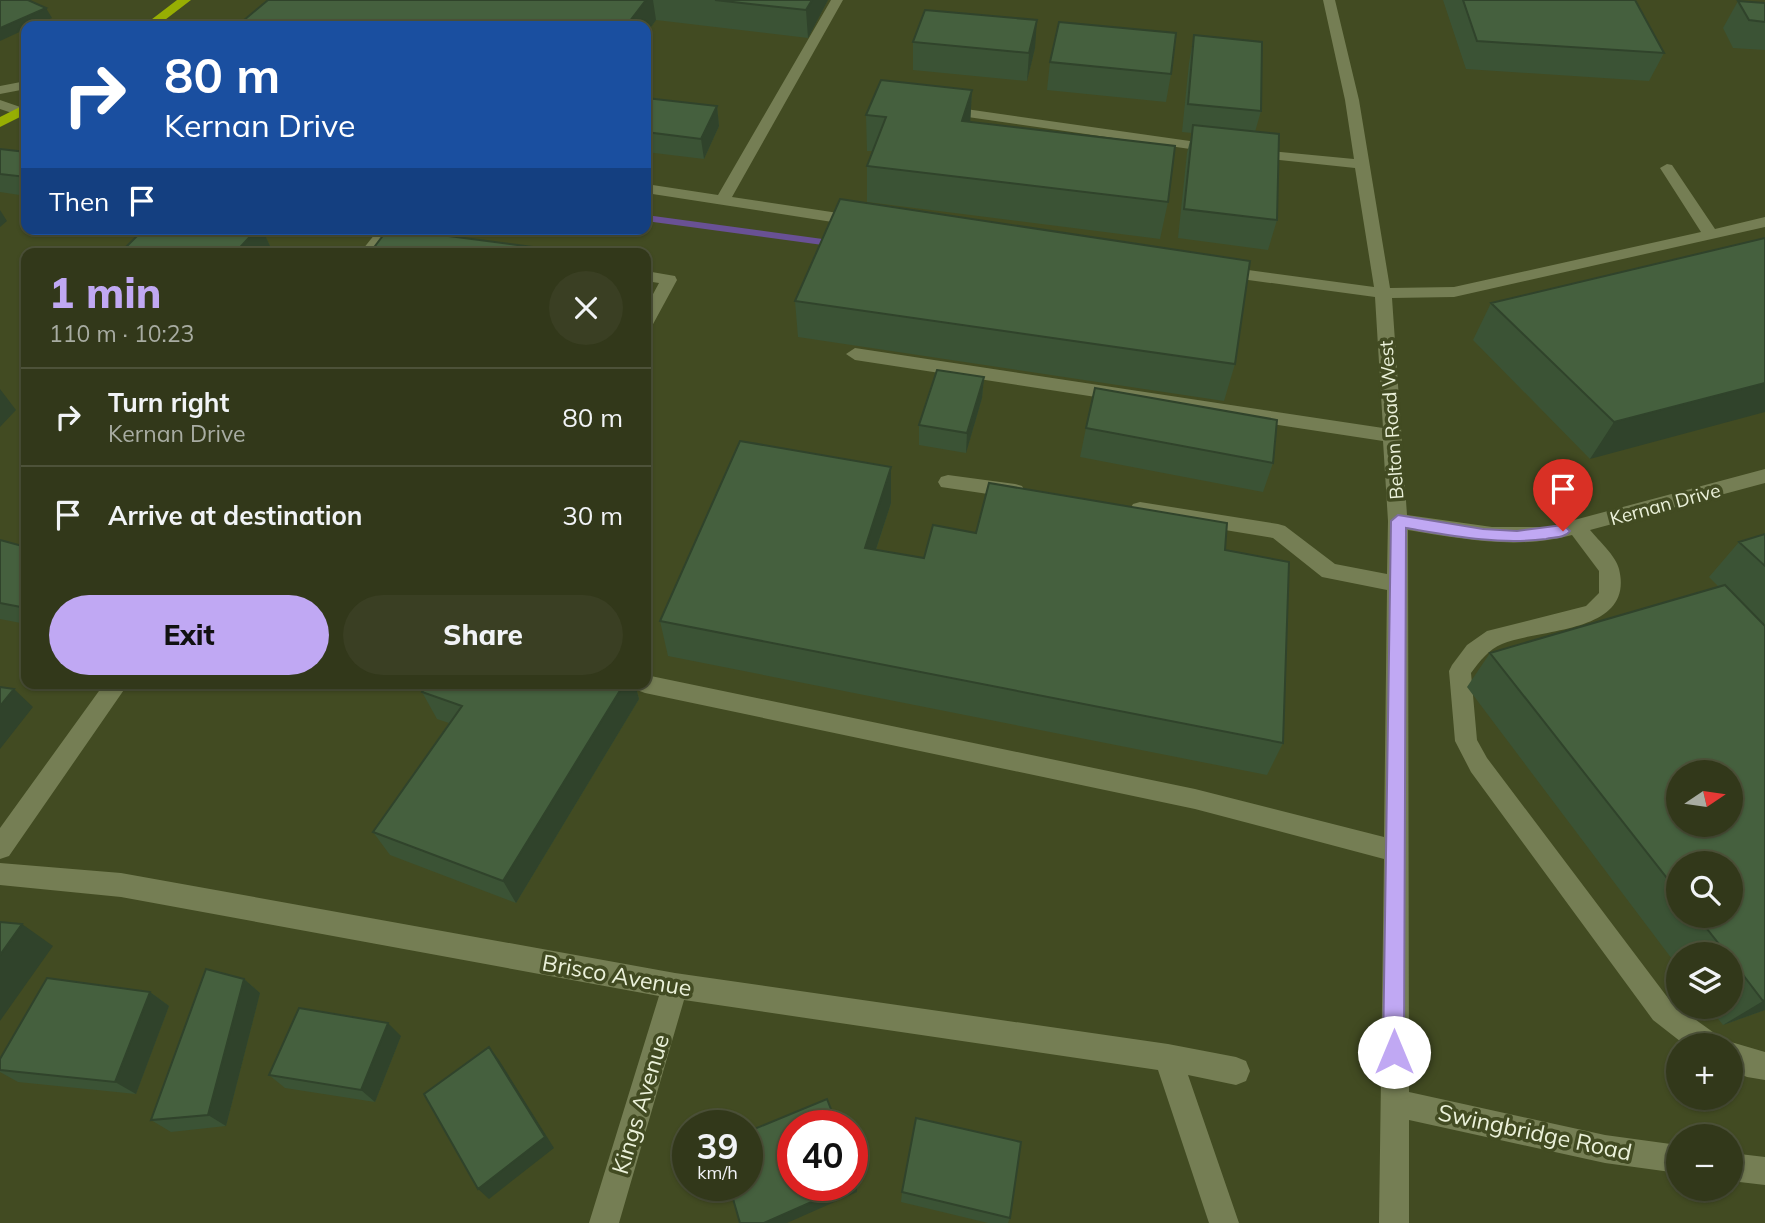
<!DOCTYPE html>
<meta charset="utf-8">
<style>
:root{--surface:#32381a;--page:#3a3f23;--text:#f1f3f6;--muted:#a8aca2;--line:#4d5239;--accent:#c0a8f3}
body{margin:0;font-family:Mulish,sans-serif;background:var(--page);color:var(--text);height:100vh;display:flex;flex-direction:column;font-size:26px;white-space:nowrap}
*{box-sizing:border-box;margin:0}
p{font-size:23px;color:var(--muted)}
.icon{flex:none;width:38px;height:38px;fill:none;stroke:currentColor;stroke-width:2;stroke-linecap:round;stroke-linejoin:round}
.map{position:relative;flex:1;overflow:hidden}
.drawer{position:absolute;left:21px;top:248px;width:630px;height:441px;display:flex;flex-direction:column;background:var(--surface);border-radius:14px;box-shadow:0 2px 5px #0004,0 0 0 2px var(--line)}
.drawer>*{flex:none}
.top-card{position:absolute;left:21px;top:21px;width:630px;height:214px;border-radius:14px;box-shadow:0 2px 5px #0004,0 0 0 2px var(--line);background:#1a4fa0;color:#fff;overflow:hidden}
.needle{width:46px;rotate:77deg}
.tools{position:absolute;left:1666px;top:760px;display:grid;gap:14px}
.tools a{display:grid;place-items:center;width:77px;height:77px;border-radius:50%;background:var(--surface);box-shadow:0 2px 5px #0004,0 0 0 2px var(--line);font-size:35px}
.speed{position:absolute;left:672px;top:1110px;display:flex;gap:14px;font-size:35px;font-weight:700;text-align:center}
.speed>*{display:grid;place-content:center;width:91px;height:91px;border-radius:50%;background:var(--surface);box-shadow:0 2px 5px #0004,0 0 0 2px var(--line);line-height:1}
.speed small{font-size:18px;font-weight:400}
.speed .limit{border:10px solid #d22;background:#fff;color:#111}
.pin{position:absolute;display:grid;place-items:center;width:60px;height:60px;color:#fff;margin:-72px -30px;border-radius:50% 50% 50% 0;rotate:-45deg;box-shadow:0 0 7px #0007}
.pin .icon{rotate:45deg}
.me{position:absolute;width:77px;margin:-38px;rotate:0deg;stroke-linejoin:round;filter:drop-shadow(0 0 5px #0008)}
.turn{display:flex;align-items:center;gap:24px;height:147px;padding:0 28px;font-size:32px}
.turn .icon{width:91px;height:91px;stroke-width:2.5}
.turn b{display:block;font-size:49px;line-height:60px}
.then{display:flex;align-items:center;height:66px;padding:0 28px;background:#0003;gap:14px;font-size:26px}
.round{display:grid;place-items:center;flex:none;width:74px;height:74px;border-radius:37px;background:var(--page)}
.summary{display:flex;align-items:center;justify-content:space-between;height:119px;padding:0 28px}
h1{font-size:42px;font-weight:800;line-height:52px;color:var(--accent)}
.action{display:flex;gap:14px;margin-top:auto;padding:14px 28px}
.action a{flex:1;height:80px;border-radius:42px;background:var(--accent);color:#111;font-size:28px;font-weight:800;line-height:80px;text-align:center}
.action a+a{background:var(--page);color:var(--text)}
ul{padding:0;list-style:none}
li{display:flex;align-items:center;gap:21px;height:98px;padding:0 28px;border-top:2px solid var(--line)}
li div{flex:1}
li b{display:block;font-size:26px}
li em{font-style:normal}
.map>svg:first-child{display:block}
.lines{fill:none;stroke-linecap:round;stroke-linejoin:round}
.stream{fill:#695195;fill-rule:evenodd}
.minor{fill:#757e54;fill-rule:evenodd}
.highway{fill:#97ae03;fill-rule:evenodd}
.wall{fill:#3b5335;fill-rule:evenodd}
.shaded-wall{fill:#30432b}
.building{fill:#45603e;stroke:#30432b;stroke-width:2;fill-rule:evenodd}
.route{fill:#c0a8f3;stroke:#7d6d9e;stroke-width:2}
.labels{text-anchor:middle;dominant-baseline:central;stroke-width:7;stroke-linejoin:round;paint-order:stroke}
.street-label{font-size:19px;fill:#ebf1da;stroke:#424b22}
.near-street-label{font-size:23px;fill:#ebf1da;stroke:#424b22}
</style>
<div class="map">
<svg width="1765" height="1223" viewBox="0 0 1765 1223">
<rect width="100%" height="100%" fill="#424b22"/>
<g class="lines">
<!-- stream -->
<path class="stream" d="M646,215L830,240L835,243L830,246L646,221Z"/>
<!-- minor -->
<path class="minor" d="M831,0H843L732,197L858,216L866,221L864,224L858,226L646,193V184L718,195Z
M1323,0H1335L1359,100L1390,288L1454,287L1701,232L1660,168L1667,164L1672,165L1715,229L1765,217V227L1454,297L1392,298L1407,515L1492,527H1548L1765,469V483L1590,530C1599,541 1616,556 1619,569C1635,634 1541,628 1502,644C1489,649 1480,661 1471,673L1477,740L1487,758L1671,1002L1717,1035L1720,1045H1685L1653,1020L1471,772L1455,741L1449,671L1452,665L1467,645L1487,631L1586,606L1599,593V571L1572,535C1518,550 1463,539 1408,530L1409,1092L1605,1135L1678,1145V1173L1605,1163L1409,1120V1223H1379L1384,859L1195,809L645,693L637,690L634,684H646V675L1195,789L1384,837L1387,590L1322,577L1273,538L1140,516L1133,514L1130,509L1133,504L1140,502L1278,524L1285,526L1335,564L1387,574L1388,521L1383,441L855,360L846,354L855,348L1383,428L1375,297L1219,276L1211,271L1219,266L1374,287L1355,168L1250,157L1243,153L1250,149L1354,159L1345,100Z
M26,81V89L0,94V86Z
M0,100L26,109V115L21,116L0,109Z
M945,106L1218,145L1225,149L1218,153L940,113L938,110Z
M381,232L409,236L417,241L409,246L385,242L376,254H359L375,234Z
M646,271L675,276L677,280L652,326L646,327V307L659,283L646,281Z
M948,475L1015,484L1022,486L1025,491L1022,496L1015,498L941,487L938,482L941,477Z
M104,684H128L9,856L0,859V828Z
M0,863L121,873L675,973L1168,1044L1236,1057L1246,1061L1250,1071L1246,1081L1236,1085L1188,1075L1239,1223H1209L1158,1070L684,1000L619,1223H589L659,996L121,897L0,885Z
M1731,1042L1765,1052V1080L1747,1077L1731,1070V1045H1725Z
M1731,1153L1765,1157V1185L1731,1181Z"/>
<!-- highway -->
<path class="highway" d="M177,0H191L157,26H143Z
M26,104V114L0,127V117Z"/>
</g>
<!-- wall -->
<path class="wall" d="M268,0H828L808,38L656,20L646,34V26H237Z
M1443,0H1635L1664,53L1649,81L1466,69Z
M1738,1L1765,3V50L1733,48L1723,28Z
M1194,35L1261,111L1255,132L1277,220L1268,250L1178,238L1187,153L1192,133L1182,132L1189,63Z
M913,42L1035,48L1027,81L913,70Z
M1050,62L1171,74L1166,102L1047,90Z
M972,90L970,122L1168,202L1160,239L867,202V166L872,151H867L866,115Z
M646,98L717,106L719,126L704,159L646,152Z
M0,149L26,152V196L0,192Z
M144,229H262L270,246L263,254H128L125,248Z
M1765,238L1590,459L1473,340L1491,303Z
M795,301L1235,364L1224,401L798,337Z
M984,377L982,398L966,453L919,445V425Z
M1086,428L1273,463L1263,492L1080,457Z
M891,467V503L876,550L924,558L976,533L1225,550L1283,743L1267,775L668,656L660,621Z
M1765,534V1010L1723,1025L1708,1006H1731V954H1678V967L1467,687L1490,653L1719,587L1709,577L1739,542ZM1678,863L1731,915H1678Z
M0,540L26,547V624L0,619Z
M427,684H635L639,699L516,903L390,855L373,832L449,723L437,719L422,692Z
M244,979L260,993L226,1126L171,1132L151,1120Z
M150,992L169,1006L136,1094L18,1082L0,1072V1059Z
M401,1036L375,1102L285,1088L269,1075Z
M902,1192L1010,1218L1008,1223H988L901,1202Z"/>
<!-- shaded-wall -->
<path class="shaded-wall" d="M646,0H653L656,20L646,34V26H626Z
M812,0H828L808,38L806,10Z
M46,8L52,18L33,26H26V29L0,41V28Z
M1037,20L1035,48L1027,81L1029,53Z
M972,90L970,126L962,121Z
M717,106L719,126L704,159L701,139Z
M0,210L7,221L0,227Z
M257,229H262L270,246L263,254H234Z
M984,377L982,398L966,453L967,433Z
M1765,383V412L1590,459L1614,422Z
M0,389L16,410L0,427Z
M891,467V503L865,583V548Z
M624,684H635L639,699L516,903L503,881Z
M14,689L33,707L0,749V706Z
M22,924L53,946L0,1021V955Z
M244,979L260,993L226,1126L208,1115Z
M150,992L169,1006L136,1094L115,1082Z
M1765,1000V1010L1723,1025L1763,1001Z
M388,1023L401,1036L375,1102L361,1090Z
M489,1047L499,1060L554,1148L489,1199L478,1189Z
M857,1182V1192L787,1223H764Z"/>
<!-- building -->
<path class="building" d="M0,0H28L46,8L0,28Z
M268,0H646L626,26H506L507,24L488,22L484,26L458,25L457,26H237Z
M715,0H812L806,10Z
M1463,0H1635L1664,53L1477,41Z
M1738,1L1765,3V22L1749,20Z
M925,10L1037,20L1029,53L913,42Z
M1059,22L1176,33L1171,74L1050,62Z
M1194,35L1262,42L1261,111L1188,104Z
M881,80L972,90L962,121L1175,146L1168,202L867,166L886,117L866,115Z
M646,98L717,106L701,139L646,132Z
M1193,125L1279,134L1277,220L1184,209Z
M0,149L26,152V177L0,174Z
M840,199L1250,261L1235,364L795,301Z
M144,229H257L234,254H165L125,248Z
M388,229H395L556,250L554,254H369Z
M1765,238V383L1614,422L1491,303Z
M937,370L984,377L967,433L919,425Z
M1095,388L1277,420L1273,463L1086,428Z
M740,441L891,467L865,548L924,558L933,525L976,533L989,483L1227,523L1225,550L1289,562L1283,743L660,621Z
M1765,534V566L1739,542Z
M0,540L26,547V608L0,603Z
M1725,585L1765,626V1000L1763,1001L1731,959V954H1727L1696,915H1731V863H1678V892L1490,653ZM1678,772H1731V824H1678Z
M427,684H624L503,881L373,832L462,706L422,692Z
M0,687L14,689L0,706Z
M0,922L22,924L0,955Z
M206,969L244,979L208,1115L151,1120Z
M47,978L150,992L115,1082L0,1070V1059Z
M299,1008L388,1023L361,1090L269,1075Z
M489,1047L545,1137L478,1189L424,1094Z
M827,1099L837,1125H793V1185H850L764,1223H740L729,1185H747V1132Z
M916,1118L1021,1142L1010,1218L902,1192Z
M852,1169L857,1182L852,1184Z"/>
<!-- route -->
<path class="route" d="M1398,515L1483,529L1517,531L1563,525L1570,531C1565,538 1555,537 1546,539C1498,545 1453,536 1406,528L1404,1052L1401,1060L1394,1063L1386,1060L1383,1052L1391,521Z"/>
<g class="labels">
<!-- street labels -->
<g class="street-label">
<text transform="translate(1391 420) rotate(-94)">Belton Road West</text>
<text transform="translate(1665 504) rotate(-15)">Kernan Drive</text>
</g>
<!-- near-street labels -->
<g class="near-street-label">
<text transform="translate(617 975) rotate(10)">Brisco Avenue</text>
<text transform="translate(640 1104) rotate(-73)">Kings Avenue</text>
<text transform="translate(1535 1132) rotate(12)">Swingbridge Road</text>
</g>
</g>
</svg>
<div class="tools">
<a><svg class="needle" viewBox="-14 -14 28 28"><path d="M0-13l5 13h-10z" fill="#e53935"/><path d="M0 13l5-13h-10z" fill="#a8aca2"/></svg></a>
<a><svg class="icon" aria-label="search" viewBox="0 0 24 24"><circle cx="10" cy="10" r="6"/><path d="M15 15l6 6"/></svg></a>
<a><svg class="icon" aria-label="layers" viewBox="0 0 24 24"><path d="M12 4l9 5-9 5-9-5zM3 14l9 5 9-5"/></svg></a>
<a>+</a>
<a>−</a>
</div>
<div class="speed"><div>39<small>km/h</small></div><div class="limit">40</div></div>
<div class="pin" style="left:1563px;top:531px;background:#d93025"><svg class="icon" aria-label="arrive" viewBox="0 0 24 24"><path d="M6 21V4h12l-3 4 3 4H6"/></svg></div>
<svg class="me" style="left:1394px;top:1052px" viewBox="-20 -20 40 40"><circle r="19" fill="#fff"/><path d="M0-13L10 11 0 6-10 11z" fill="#c0a8f3"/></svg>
<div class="top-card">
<div class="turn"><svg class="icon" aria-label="right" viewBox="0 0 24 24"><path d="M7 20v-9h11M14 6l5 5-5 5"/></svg><div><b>80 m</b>Kernan Drive</div></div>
<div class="then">Then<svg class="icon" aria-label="arrive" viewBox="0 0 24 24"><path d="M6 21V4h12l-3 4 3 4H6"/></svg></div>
</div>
<section class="drawer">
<div class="summary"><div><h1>1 min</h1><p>110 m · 10:23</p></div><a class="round"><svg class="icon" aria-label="close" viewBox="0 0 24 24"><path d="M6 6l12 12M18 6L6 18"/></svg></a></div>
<ul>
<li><svg class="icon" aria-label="right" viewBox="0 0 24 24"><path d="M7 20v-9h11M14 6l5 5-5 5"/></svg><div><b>Turn right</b><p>Kernan Drive</p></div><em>80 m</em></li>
<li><svg class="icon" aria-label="arrive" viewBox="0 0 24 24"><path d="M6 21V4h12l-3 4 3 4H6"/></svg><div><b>Arrive at destination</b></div><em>30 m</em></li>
</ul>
<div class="action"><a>Exit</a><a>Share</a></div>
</section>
</div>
